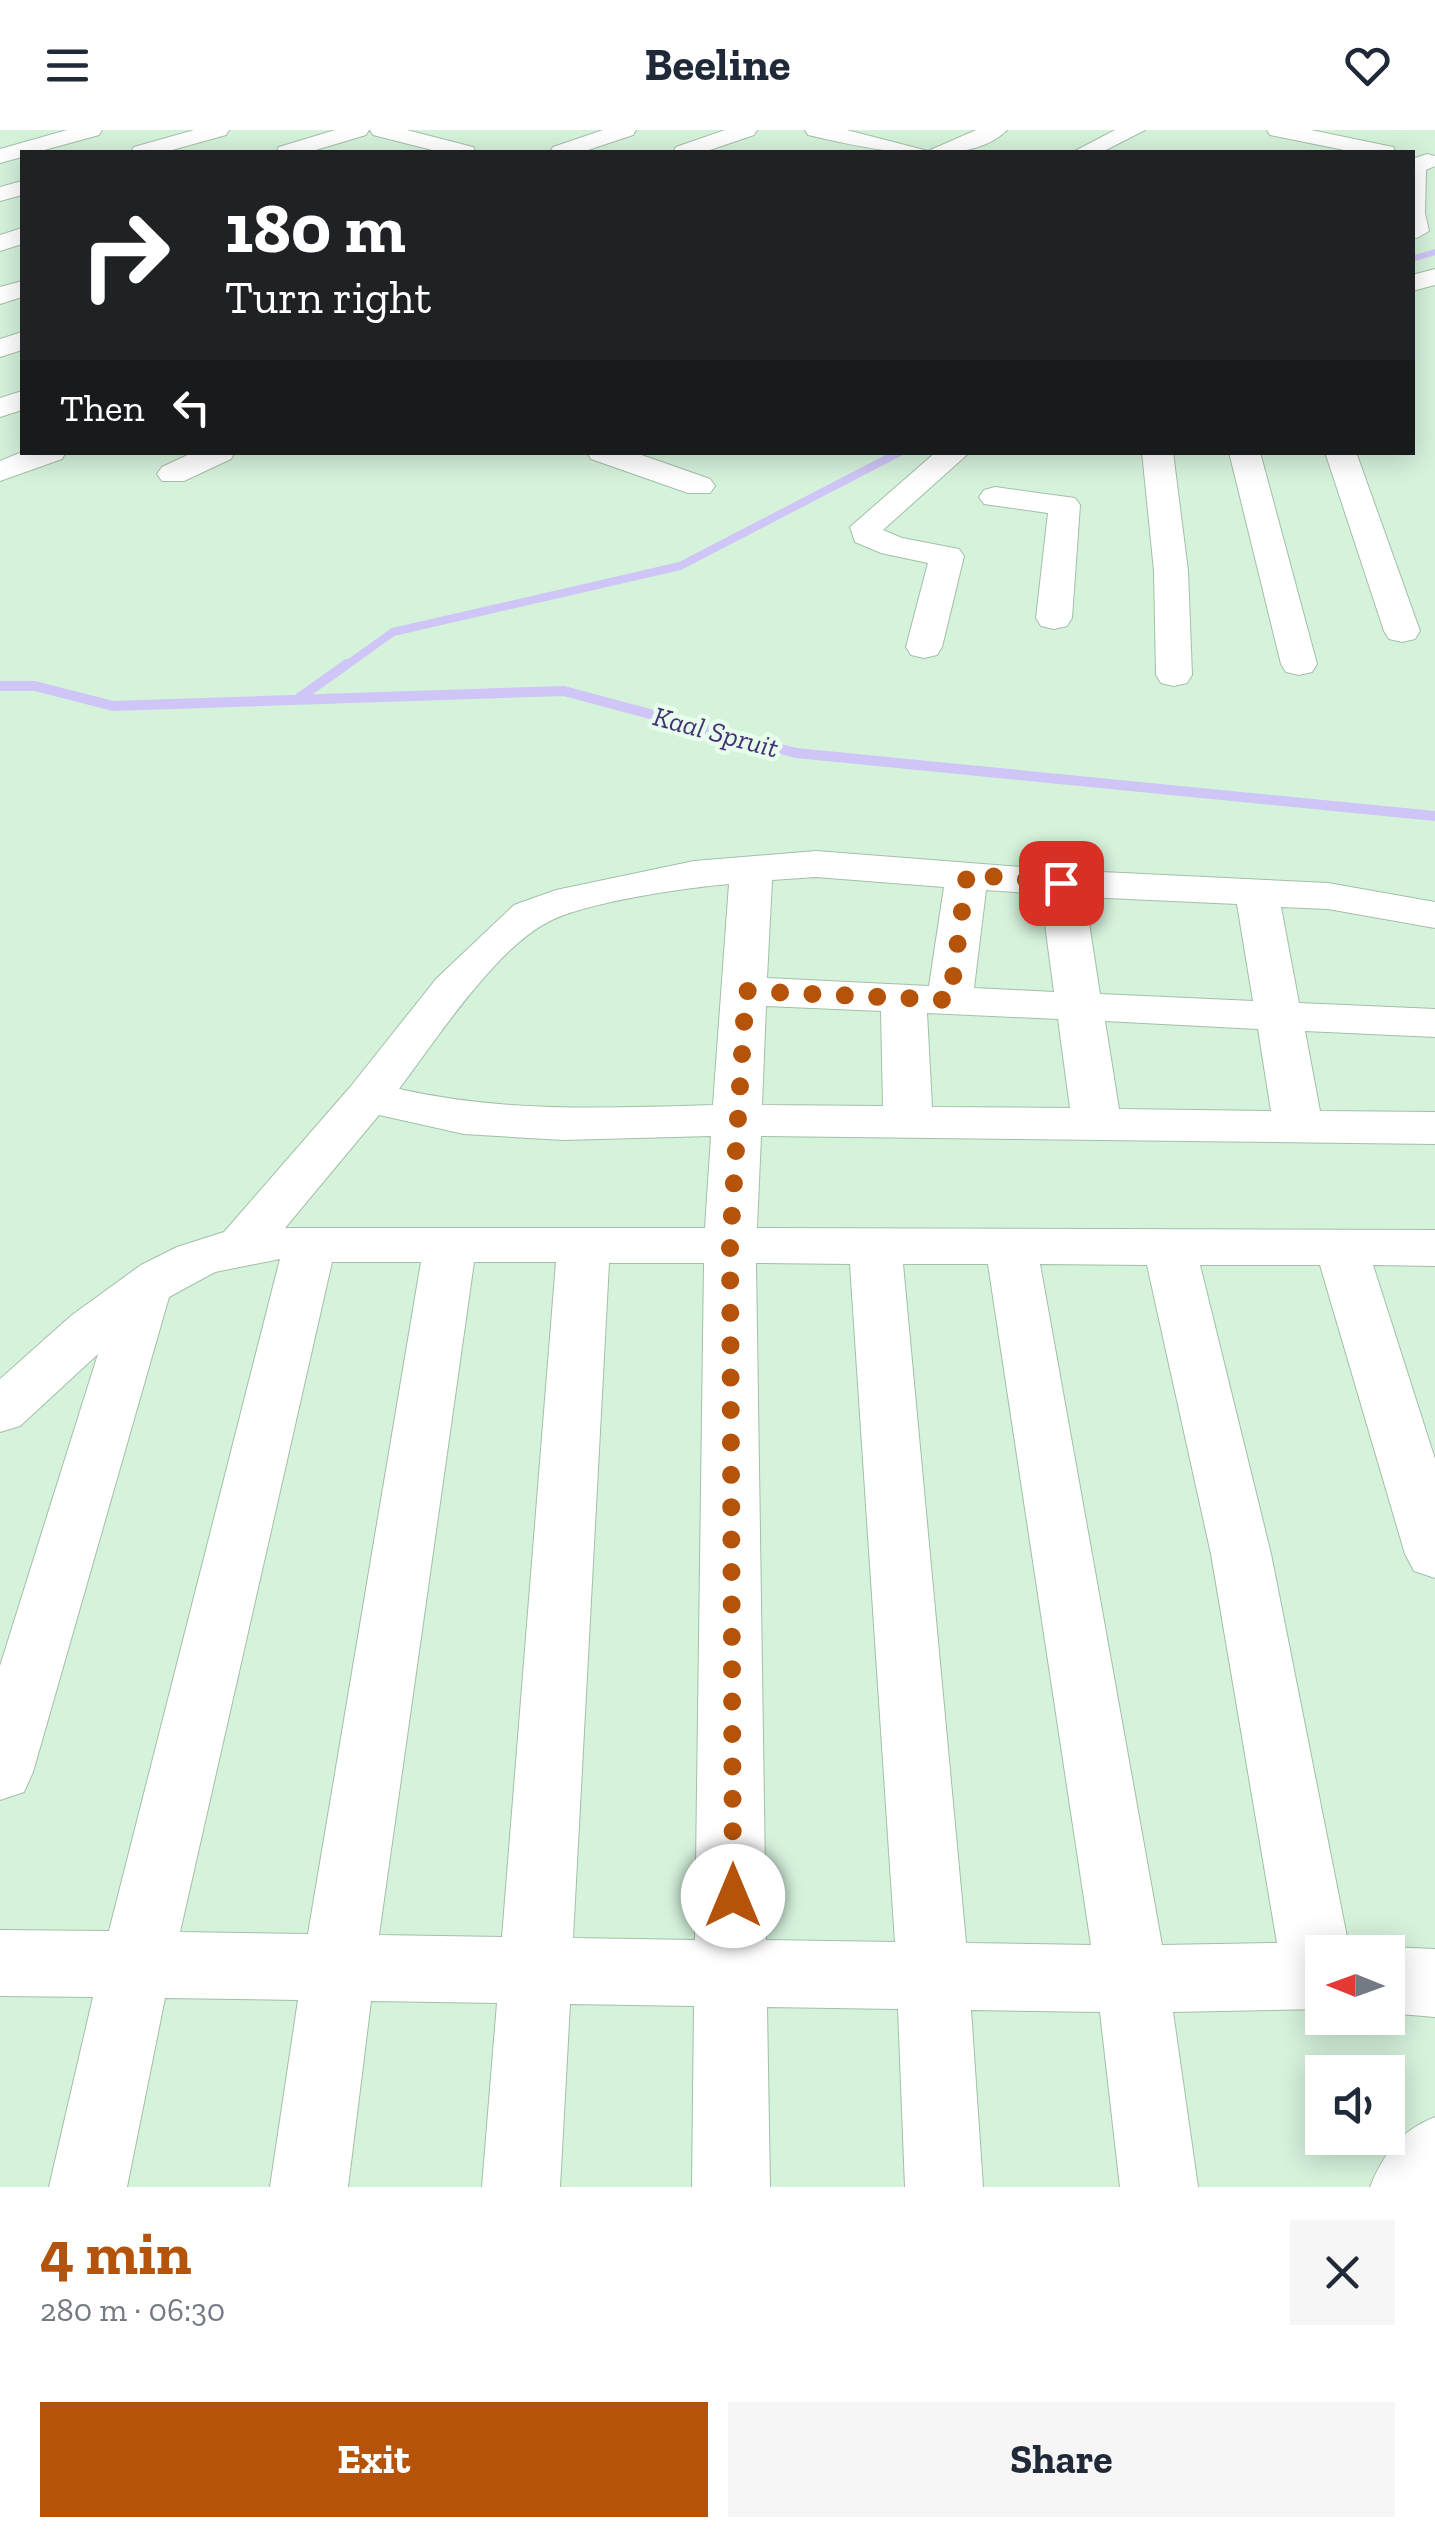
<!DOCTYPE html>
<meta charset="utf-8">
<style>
:root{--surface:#fff;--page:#f6f6f7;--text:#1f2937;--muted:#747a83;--accent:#b45309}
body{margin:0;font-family:"Zilla Slab",serif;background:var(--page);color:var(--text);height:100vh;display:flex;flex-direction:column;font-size:38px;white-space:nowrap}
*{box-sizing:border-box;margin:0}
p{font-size:32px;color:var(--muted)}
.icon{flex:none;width:55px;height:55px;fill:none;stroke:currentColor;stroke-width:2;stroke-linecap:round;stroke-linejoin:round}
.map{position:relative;height:2057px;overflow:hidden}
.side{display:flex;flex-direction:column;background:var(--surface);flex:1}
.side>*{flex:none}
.guide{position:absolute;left:20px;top:20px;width:1395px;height:305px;border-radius:0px;box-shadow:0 5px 25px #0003;background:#202124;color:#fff;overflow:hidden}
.needle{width:65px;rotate:271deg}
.buttons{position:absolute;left:1305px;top:1805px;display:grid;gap:20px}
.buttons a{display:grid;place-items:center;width:100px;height:100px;border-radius:0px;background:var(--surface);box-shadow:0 5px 25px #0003;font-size:50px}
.pin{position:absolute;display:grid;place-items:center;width:85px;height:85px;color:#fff;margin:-42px;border-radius:20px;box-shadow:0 5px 15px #0006}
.me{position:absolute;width:110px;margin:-55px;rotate:0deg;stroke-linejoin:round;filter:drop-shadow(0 0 8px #0008)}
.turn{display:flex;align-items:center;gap:35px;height:210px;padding:0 40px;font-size:45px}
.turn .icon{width:130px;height:130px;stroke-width:2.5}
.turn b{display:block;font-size:70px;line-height:85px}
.then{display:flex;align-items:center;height:95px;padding:0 40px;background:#0003;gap:20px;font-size:38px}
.round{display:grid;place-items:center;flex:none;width:105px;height:105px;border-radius:0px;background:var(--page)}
.headline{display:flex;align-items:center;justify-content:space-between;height:170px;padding:0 40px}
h1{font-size:60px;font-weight:800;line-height:75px;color:var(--accent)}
.button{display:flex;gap:20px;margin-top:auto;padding:20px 40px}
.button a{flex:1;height:115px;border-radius:0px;background:var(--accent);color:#fff;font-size:40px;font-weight:800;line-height:115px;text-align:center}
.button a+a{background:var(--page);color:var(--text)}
header{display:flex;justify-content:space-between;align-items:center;height:130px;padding:0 40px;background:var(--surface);font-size:45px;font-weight:800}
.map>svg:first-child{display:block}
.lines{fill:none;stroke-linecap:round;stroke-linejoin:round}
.stream-far2{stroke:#cfc5f7;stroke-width:6}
.stream-far1{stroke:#cfc5f7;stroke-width:8}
.stream{stroke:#cfc5f7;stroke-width:10}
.minor-casing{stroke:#a4bfa9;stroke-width:2}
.minor{fill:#fff;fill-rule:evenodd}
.route{stroke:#b45309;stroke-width:18;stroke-dasharray:0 32.4}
.labels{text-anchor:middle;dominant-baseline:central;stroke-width:9;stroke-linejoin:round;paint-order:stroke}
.far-water-label{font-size:28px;font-style:italic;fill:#453077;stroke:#e6feeb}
</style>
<header><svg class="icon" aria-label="menu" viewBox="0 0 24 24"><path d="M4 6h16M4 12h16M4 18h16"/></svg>Beeline<svg class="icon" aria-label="heart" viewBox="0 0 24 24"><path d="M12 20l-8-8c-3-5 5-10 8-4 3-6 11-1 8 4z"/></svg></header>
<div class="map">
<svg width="1435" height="2057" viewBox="0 0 1435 2057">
<rect width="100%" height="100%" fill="#d5f2db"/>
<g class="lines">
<!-- stream-far2 -->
<path class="stream-far2" d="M1412,129L1435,122"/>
<!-- stream-far1 -->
<path class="stream-far1" d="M344,537L393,502L680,436L900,322"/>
<!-- stream -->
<path class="stream" d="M0,556H35L113,576L564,561L796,623L1435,686
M299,568L347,534"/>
<!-- minor casing -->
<g class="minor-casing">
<path id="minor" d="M67,0H102L99,5L37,22H22V27L0,33V19Z
M194,0H229L226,5L165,22H131L134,17Z
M335,0H369L366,5L309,22H276L279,17Z
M370,0H407L473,17L476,22H440L373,5Z
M603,0H636L633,5L582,22H550L553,17Z
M725,0H757L754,5L704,22H673L676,17Z
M805,0H847L928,21L976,0H1007C966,42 859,17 808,5Z
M1115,0H1145L1102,22H1073Z
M1267,0H1311L1393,17L1396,22H1354L1270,5Z
M1427,24L1435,26V36L1426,40L1425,83L1429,101L1417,108L1412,107V29Z
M22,51V65L0,71V57Z
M22,98V114L0,121V105Z
M1435,139V155L1412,161V145Z
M22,151V167L0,174V157Z
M22,202V220L0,227V209Z
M22,261V280L0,287V268Z
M22,322H66L62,329L0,351V331Z
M194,322H235L231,329L184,351H162L157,344L162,337Z
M587,322H633L710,349L715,356L710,363H688L591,329Z
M936,322H970L883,400L902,408L959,419L964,426L942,517L937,525L924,528L911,525L906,517L928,433L881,423L855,412L850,397Z
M1142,322H1173L1188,441L1192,545L1187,553L1174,556L1161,553L1156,545L1154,441Z
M1229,322H1260L1317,534L1312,542L1299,545L1286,542L1281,534Z
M1325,322H1356L1420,501L1415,509L1402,512L1389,509L1384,501Z
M995,357L1075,368L1080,375L1072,488L1067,496L1054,499L1041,496L1036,488L1048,383L984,374L979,367L984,360Z
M816,721L1061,740L1328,753L1435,772V798L1328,779L1281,777L1299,873L1435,879V907L1305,901L1320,981L1435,982V1014L761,1006L757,1098L1435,1100V1136L1373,1135L1435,1329V1448L1414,1441L1405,1424L1320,1135H1200L1271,1424L1350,1822H1322V1879L1173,1882L1198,2057H1120L1100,1882L971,1880L983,2057H905L898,1879L767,1877L770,2057H692L694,1876L570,1874L560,2057H482L497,1873L371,1871L348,2057H270L298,1870L165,1868L127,2057H49L93,1867L0,1866V1800L109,1801L280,1129L215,1142L169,1167L33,1642L24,1662L0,1670V1536L98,1224L20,1296L0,1302V1249L72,1185L141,1135L177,1117L224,1102L351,956L436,849L514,775L556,760L694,731ZM816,747L944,757L929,856L767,848L772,750ZM729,754L713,975C604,978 507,983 399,959C435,911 495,819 548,792C586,772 684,758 729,754ZM986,760L1041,764L1054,862L974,858ZM1085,767L1237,774L1253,871L1100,864ZM766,876L881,881L883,976L762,975ZM927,883L1058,889L1070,978L932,977ZM1105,891L1258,899L1271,981L1119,979ZM379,985L464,1004L563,1010L711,1006L705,1098H285ZM332,1132H421L308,1804L180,1802ZM474,1132H556L502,1807L379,1805ZM609,1133H704L695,1810L573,1808ZM756,1133L850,1134L895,1812L766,1810ZM903,1134H988L1091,1815L966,1813ZM1040,1134L1147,1135L1211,1424L1277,1813L1162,1815Z
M1388,1817L1435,1819V1887L1388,1883V1822H1372Z
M1435,1987V2057H1370C1384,2023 1400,2001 1435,1987Z"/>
</g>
<!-- minor -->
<use href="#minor" class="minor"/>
</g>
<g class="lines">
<!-- route -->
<path class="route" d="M733,1766L730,1115L746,861L950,870L967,744L1061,753"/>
</g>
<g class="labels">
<!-- far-water labels -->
<g class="far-water-label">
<text transform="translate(716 602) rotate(15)">Kaal Spruit</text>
</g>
</g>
</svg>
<div class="buttons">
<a><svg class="needle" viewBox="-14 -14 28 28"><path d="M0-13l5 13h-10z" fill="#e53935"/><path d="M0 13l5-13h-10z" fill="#747a83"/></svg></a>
<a><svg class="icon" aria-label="sound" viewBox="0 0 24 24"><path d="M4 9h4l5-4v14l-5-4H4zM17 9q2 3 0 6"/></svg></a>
</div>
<div class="pin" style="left:1061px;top:753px;background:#d93025"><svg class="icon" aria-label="arrive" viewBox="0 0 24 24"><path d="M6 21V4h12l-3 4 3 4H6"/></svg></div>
<svg class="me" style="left:733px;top:1766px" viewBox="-20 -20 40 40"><circle r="19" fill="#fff"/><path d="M0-13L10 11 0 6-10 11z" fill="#b45309"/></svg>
<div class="guide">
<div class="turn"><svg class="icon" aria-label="right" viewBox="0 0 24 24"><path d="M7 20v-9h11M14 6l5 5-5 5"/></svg><div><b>180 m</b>Turn right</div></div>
<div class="then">Then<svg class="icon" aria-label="left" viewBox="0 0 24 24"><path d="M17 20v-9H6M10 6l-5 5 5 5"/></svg></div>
</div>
</div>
<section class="side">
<div class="headline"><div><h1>4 min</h1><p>280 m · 06:30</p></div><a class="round"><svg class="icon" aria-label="close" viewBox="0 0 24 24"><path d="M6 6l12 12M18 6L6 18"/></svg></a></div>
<div class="button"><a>Exit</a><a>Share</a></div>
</section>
